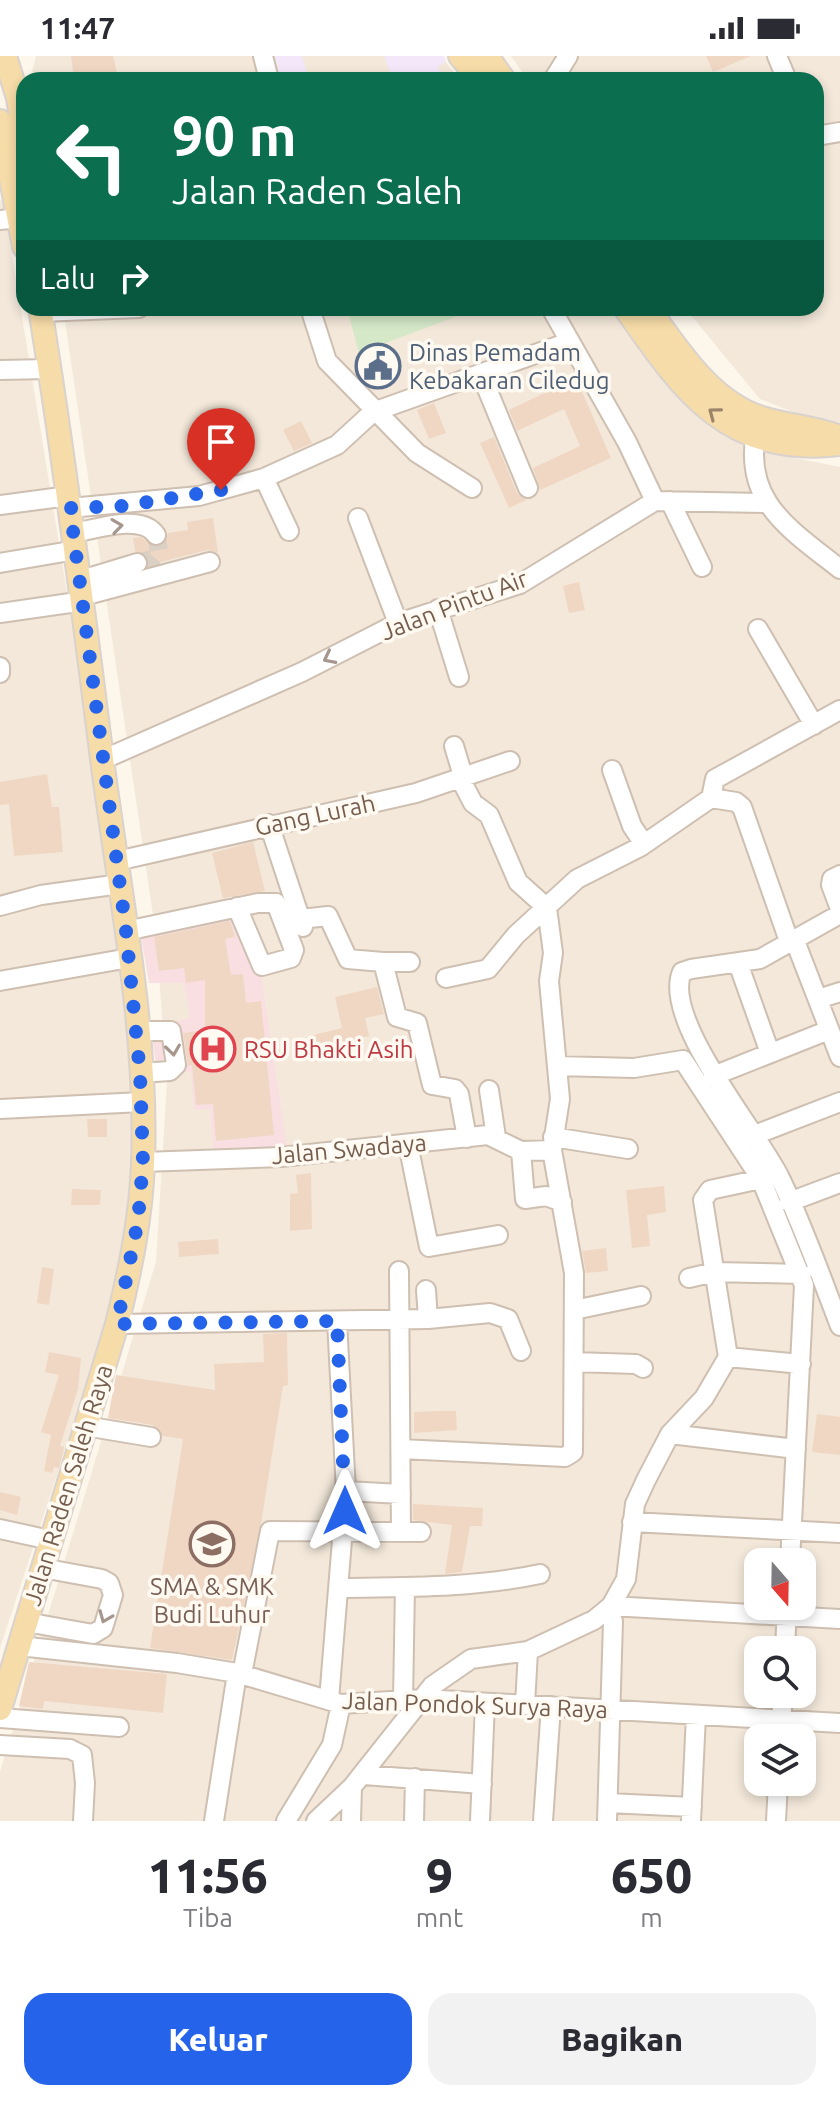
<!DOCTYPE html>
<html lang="id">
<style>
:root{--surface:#fff;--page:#f2f2f3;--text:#2b2b33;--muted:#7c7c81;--accent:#2563eb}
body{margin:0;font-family:Ubuntu,sans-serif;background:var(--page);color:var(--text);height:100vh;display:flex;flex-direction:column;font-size:30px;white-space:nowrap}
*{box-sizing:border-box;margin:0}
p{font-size:26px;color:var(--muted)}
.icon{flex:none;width:44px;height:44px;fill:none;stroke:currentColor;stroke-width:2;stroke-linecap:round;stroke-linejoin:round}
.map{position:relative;height:1765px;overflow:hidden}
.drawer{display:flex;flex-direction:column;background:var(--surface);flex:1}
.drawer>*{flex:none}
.top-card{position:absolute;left:16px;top:16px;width:808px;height:244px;border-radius:24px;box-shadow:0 4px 12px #0003;background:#0b6e4f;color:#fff;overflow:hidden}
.needle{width:52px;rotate:160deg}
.controls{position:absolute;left:744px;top:1492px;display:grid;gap:16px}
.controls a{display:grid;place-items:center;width:72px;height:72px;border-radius:16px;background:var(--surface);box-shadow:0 4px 12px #0003;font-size:40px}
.pin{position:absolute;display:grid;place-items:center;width:68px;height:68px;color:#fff;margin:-82px -34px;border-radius:50% 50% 50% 0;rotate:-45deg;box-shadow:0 0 8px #0007}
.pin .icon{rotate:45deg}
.me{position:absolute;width:88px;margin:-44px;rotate:0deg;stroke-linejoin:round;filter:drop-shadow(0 0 6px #0008)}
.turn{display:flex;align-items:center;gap:28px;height:168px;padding:0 24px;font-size:36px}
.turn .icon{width:104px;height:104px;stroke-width:2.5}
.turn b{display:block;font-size:56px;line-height:68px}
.then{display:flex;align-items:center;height:76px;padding:0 24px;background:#0003;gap:16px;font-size:30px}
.eta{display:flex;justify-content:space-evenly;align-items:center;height:136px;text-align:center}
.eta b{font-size:48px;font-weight:800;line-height:56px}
.cta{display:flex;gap:16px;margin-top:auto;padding:16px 24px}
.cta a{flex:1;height:92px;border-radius:24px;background:var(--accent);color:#fff;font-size:32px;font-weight:800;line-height:92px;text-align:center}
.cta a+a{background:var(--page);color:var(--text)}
.status{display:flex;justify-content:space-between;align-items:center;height:56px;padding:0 40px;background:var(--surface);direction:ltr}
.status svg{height:22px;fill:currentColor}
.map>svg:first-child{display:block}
.residential{fill:#f3e8da;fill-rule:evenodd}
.education{fill:#f3e7f9}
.medical{fill:#f9dfe1}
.green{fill:#d5e9c9}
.building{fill:#f0d7c4}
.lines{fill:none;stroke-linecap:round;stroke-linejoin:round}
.minor-tunnel{stroke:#dad0c4;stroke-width:18;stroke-dasharray:18 9;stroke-linecap:butt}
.minor-casing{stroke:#cebfb1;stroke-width:22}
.major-casing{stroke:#d9d2ce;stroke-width:26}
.minor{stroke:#fff;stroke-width:18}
.major{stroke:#f6dca8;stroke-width:22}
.oneway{stroke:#9c846a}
.oneway2{stroke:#a6968d}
.route{stroke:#2563eb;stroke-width:14;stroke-dasharray:0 25.2}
.labels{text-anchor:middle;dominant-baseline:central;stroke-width:7;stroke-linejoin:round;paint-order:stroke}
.service-label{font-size:24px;fill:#4e5e75;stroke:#fefaf2;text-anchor:start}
.street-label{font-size:24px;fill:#765e4f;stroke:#fefaf2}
.health-label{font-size:24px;fill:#be3a42;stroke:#fefaf2;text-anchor:start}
.education-label{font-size:24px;fill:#785e54;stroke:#fefaf2}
</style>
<div class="status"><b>11:47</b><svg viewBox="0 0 49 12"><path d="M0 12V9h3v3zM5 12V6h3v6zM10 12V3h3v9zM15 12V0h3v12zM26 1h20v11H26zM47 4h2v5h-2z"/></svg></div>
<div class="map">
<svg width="840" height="1765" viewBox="0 0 840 1765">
<rect width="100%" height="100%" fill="#fcf6eb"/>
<!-- residential -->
<path class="residential" d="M36,0H441L460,24H30Z
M511,0H840V371L833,372L760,343L685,252H816V24H528Z
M3,144L77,598L127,976L134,1126L110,1258L0,1592V145Z
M63,252H615L670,332L751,393L840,411V1765H0V1716L156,1206L167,1026L156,879ZM758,1506H802V1550H758ZM758,1594H802V1638H758ZM758,1682H802V1726H758Z"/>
<!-- education -->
<path class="education" d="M275,0H302L309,24H281Z
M384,0H444L446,6L438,10L442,24H393Z"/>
<!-- medical -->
<path class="medical" d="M234,855L260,912L287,1092L214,1097L210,1053L194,1054L191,1016L157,1018L151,971L190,962L184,927H149L140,875Z"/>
<!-- green -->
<path class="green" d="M347,252H479L359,297Z"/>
<!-- building -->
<path class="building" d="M71,0H113L118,21L74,23Z
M706,0H751L713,16Z
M388,293L396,316L368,326L360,303Z
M576,322L611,402L540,434L533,412L580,390L564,353L517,375L509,354Z
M434,347L446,377L429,383L417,354Z
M301,365L312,387L294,395L283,374Z
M494,381L517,437L526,444L509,452L480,387Z
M213,462L218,497L207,494L149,509L146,499L135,495L133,482L140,481L158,491L165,487L168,477L188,474L187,466Z
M579,526L585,554L569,557L563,530Z
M47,718L52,751H59L63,796L14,800L9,748L0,749V726Z
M253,786L265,835L223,842L212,797Z
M230,865L235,881L225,883L231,919L243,918L246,947L261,945L274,1079L216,1085L213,1048L196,1049L192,1009L188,1010L183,977L205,974V924L186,927L184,912L159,915L154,881Z
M377,931L384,958L365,962L369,980L343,986L346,999L315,1006L309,980L342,972L335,941Z
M87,1063H107V1081H88Z
M311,1117L312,1173L290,1175V1138L298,1137L296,1119Z
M664,1130L666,1156L647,1159L650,1190L632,1192L626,1134Z
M72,1133L101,1134L100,1149H71Z
M218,1183L219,1198L179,1201L178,1186Z
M606,1192L608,1215L586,1217L582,1195Z
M42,1211L54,1213L49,1249L37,1247Z
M287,1277L288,1329L283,1330L261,1468L232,1604L150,1592L183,1383L163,1380L153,1369L108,1362L116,1319L215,1334L214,1308L264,1306L263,1278Z
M49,1296L81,1302L78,1333L60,1390L64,1391L63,1397L59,1412L54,1411L52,1417L44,1415L51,1379L41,1376L59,1319L45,1316Z
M438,1355H456L457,1374L414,1377V1356Z
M817,1358L840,1361V1399L812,1396Z
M0,1436L21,1441L17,1459L0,1454Z
M413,1448L483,1452L482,1470H470L462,1516L445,1518L452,1469L413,1464Z
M29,1606L167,1618L163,1657L44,1645L43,1653L19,1650Z"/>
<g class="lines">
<!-- minor-tunnel -->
<path class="minor-tunnel" d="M137,507L152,503L159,494L156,479"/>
<!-- minor casing -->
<g class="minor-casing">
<path id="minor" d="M263,0L269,24
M777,0L787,24
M553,24L568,0
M816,80L840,76
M0,164L19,162
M310,252L327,305L417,397L472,432
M551,252L627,386L655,445
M41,256L139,252
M0,314L49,313
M481,318L528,432
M758,368C739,443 788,472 840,513
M264,422L289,475
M670,445L702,511
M0,449L69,440
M70,452L199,440L264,422L337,389L373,356L569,286
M358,462L398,567
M74,477C96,473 142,457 156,479
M0,507L76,494
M81,524L137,507
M83,540L210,506
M438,553L459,621
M0,557L84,545
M758,573L814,669
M0,611V617
M454,690L463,720
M102,704L302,616L398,567L520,528L655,445L765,447
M612,714L632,770L644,788
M711,742L736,746L742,751L790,888
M269,768L303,871
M117,805L416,737L510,705
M840,819L832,823L831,829L840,853
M0,850L41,839L120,828
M840,858L760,903L691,913L682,916C661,964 760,1079 780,1122C803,1169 821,1221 840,1270
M301,863L328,860L348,903L383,906L397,961L417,967L432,1029L455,1033L459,1038L467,1082
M126,875L258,847H276L294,894L291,902L262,910L237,851
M795,885L840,1001
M383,906H410
M738,907L770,997
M446,922L488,913L516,879L577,823L640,791L711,742L715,723L840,654
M0,925L129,902
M818,943L840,936
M137,975H171L176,1009L170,1015L140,1017
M557,1010L634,1012L683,1004L761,1123
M713,1020L829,974
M489,1034L496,1081
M0,1053L142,1046
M752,1080L840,1046
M553,1081L628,1093
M408,1088L429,1191L498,1179
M521,1095L525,1143L546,1140L562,1146
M143,1106L281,1101L488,1079L521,1095L552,1094
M789,1146L840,1127
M399,1215L401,1476
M689,1222L715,1216L802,1218
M426,1234L428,1263
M574,1254L641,1240
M117,1268L428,1263L490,1257L508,1263L521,1295
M728,1301L801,1308
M574,1306L636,1308L643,1312
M85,1370L151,1381
M670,1378L796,1393
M401,1393L565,1401L573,1396L574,1217L552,1094L560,1043L549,925L553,897L547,852L518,826L489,759L473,747L460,722
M346,1435L401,1438
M632,1466L840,1477
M0,1473L50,1484
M339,1532C405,1531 475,1532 540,1518
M611,1550L840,1563
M606,1554L613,1565L607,1765
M26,1566L93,1578L103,1572L113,1539L109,1527L102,1523L42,1512
M19,1590L177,1607L237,1617L341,1648L424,1643L840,1667
M785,1594L787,1550
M242,1618L270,1475L421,1476
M329,1644L346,1435L337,1265
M403,1644L405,1531
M525,1649L528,1595
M0,1662L119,1671
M780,1682L783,1638
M0,1689L70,1693L82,1699L85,1727L83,1765
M364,1719L482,1728
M608,1747L692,1751
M214,1765L237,1617
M286,1765L332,1689L341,1648
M316,1765L352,1731
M351,1765L352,1731L432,1630L471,1603L528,1595L594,1564L611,1550L626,1523L635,1448L646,1424L670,1378L704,1342L728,1301L703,1144L710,1134L761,1123L804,1229L790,1506
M414,1765L415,1722
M480,1765L485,1647
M543,1765L551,1650
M691,1765L696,1659
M776,1765L778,1726"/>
</g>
<!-- major casing -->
<g class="major-casing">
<path id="major" d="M5,0L18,42L24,80
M460,0L481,24
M487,0L504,24
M0,65L24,191
M625,252C683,335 727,401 840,388
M648,252C678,293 710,346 762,362C788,370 815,371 840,381
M0,1653L117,1268C130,1215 141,1162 143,1107C148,972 119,836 102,703C83,552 64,402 40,252"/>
</g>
<!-- minor -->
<use href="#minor" class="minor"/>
<!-- major -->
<use href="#major" class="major"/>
</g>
<!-- one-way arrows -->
<defs><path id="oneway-chevron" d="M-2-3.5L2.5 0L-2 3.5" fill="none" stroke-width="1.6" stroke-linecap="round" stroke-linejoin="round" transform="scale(2)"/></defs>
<use class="oneway" href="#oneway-chevron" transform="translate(714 357) rotate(-143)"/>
<g class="oneway2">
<use href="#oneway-chevron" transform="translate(117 470) rotate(-8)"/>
<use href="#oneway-chevron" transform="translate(329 602) rotate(153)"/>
<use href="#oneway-chevron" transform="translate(173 994) rotate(82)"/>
<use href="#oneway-chevron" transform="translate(105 1561) rotate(112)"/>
</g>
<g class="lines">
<!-- route -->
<path class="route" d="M221,434L124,450L70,452L126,875L140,1017L143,1106L138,1165L117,1268L337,1265L345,1455"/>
</g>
<!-- icons -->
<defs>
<g id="civic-ring" transform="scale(2.3)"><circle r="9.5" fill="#fefaf2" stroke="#5c6f8a" stroke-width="1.5"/><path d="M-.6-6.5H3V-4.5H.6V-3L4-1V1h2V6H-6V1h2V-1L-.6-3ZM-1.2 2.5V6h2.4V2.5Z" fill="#5c6f8a"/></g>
<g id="hospital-ring" transform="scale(2.3)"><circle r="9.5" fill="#fefaf2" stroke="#e0444e" stroke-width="1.5"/><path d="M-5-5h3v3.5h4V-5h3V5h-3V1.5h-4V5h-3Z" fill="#e0444e"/></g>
<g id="school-ring" transform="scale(2.3)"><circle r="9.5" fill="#fefaf2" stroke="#8d6e63" stroke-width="1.5"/><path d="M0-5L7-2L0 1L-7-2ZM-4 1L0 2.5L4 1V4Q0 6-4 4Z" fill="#8d6e63"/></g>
</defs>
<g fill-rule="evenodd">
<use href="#civic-ring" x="378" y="310"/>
<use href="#hospital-ring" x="213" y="993"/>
<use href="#school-ring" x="212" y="1488"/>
</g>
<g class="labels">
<!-- service labels -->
<g class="service-label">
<text x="409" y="296">Dinas Pemadam<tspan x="409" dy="28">Kebakaran Ciledug</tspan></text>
</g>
<!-- street labels -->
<g class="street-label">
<text transform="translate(454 549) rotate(-21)">Jalan Pintu Air</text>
<text transform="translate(315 759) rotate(-12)">Gang Lurah</text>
<text transform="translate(349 1093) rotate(-5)">Jalan Swadaya</text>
<text transform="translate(68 1429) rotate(-73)">Jalan Raden Saleh Raya</text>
<text transform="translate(475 1649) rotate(2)">Jalan Pondok Surya Raya</text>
</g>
<!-- health labels -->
<g class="health-label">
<text x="244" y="993">RSU Bhakti Asih</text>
</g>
<!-- education labels -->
<g class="education-label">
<text x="212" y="1530">SMA &amp; SMK<tspan x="212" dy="28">Budi Luhur</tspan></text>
</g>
</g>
</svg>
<div class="controls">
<a><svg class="needle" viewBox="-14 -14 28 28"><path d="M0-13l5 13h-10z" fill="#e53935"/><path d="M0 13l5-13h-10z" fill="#7c7c81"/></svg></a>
<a><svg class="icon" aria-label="search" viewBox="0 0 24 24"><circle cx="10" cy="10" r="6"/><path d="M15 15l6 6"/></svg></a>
<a><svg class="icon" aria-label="layers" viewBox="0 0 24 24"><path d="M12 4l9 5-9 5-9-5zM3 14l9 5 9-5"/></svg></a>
</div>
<div class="pin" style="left:221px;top:434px;background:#d93025"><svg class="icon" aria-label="arrive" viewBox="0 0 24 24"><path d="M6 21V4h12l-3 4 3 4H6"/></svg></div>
<svg class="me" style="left:345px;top:1455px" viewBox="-20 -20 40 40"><path d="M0-17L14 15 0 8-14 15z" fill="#2563eb" stroke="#fff" stroke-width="4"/></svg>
<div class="top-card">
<div class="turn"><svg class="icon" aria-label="left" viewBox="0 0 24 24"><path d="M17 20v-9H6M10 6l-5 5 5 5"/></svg><div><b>90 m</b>Jalan Raden Saleh</div></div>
<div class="then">Lalu<svg class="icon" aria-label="right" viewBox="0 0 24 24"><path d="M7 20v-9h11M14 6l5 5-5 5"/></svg></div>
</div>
</div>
<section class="drawer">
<div class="eta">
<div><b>11:56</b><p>Tiba</p></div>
<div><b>9</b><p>mnt</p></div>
<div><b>650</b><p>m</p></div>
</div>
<div class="cta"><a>Keluar</a><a>Bagikan</a></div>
</section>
